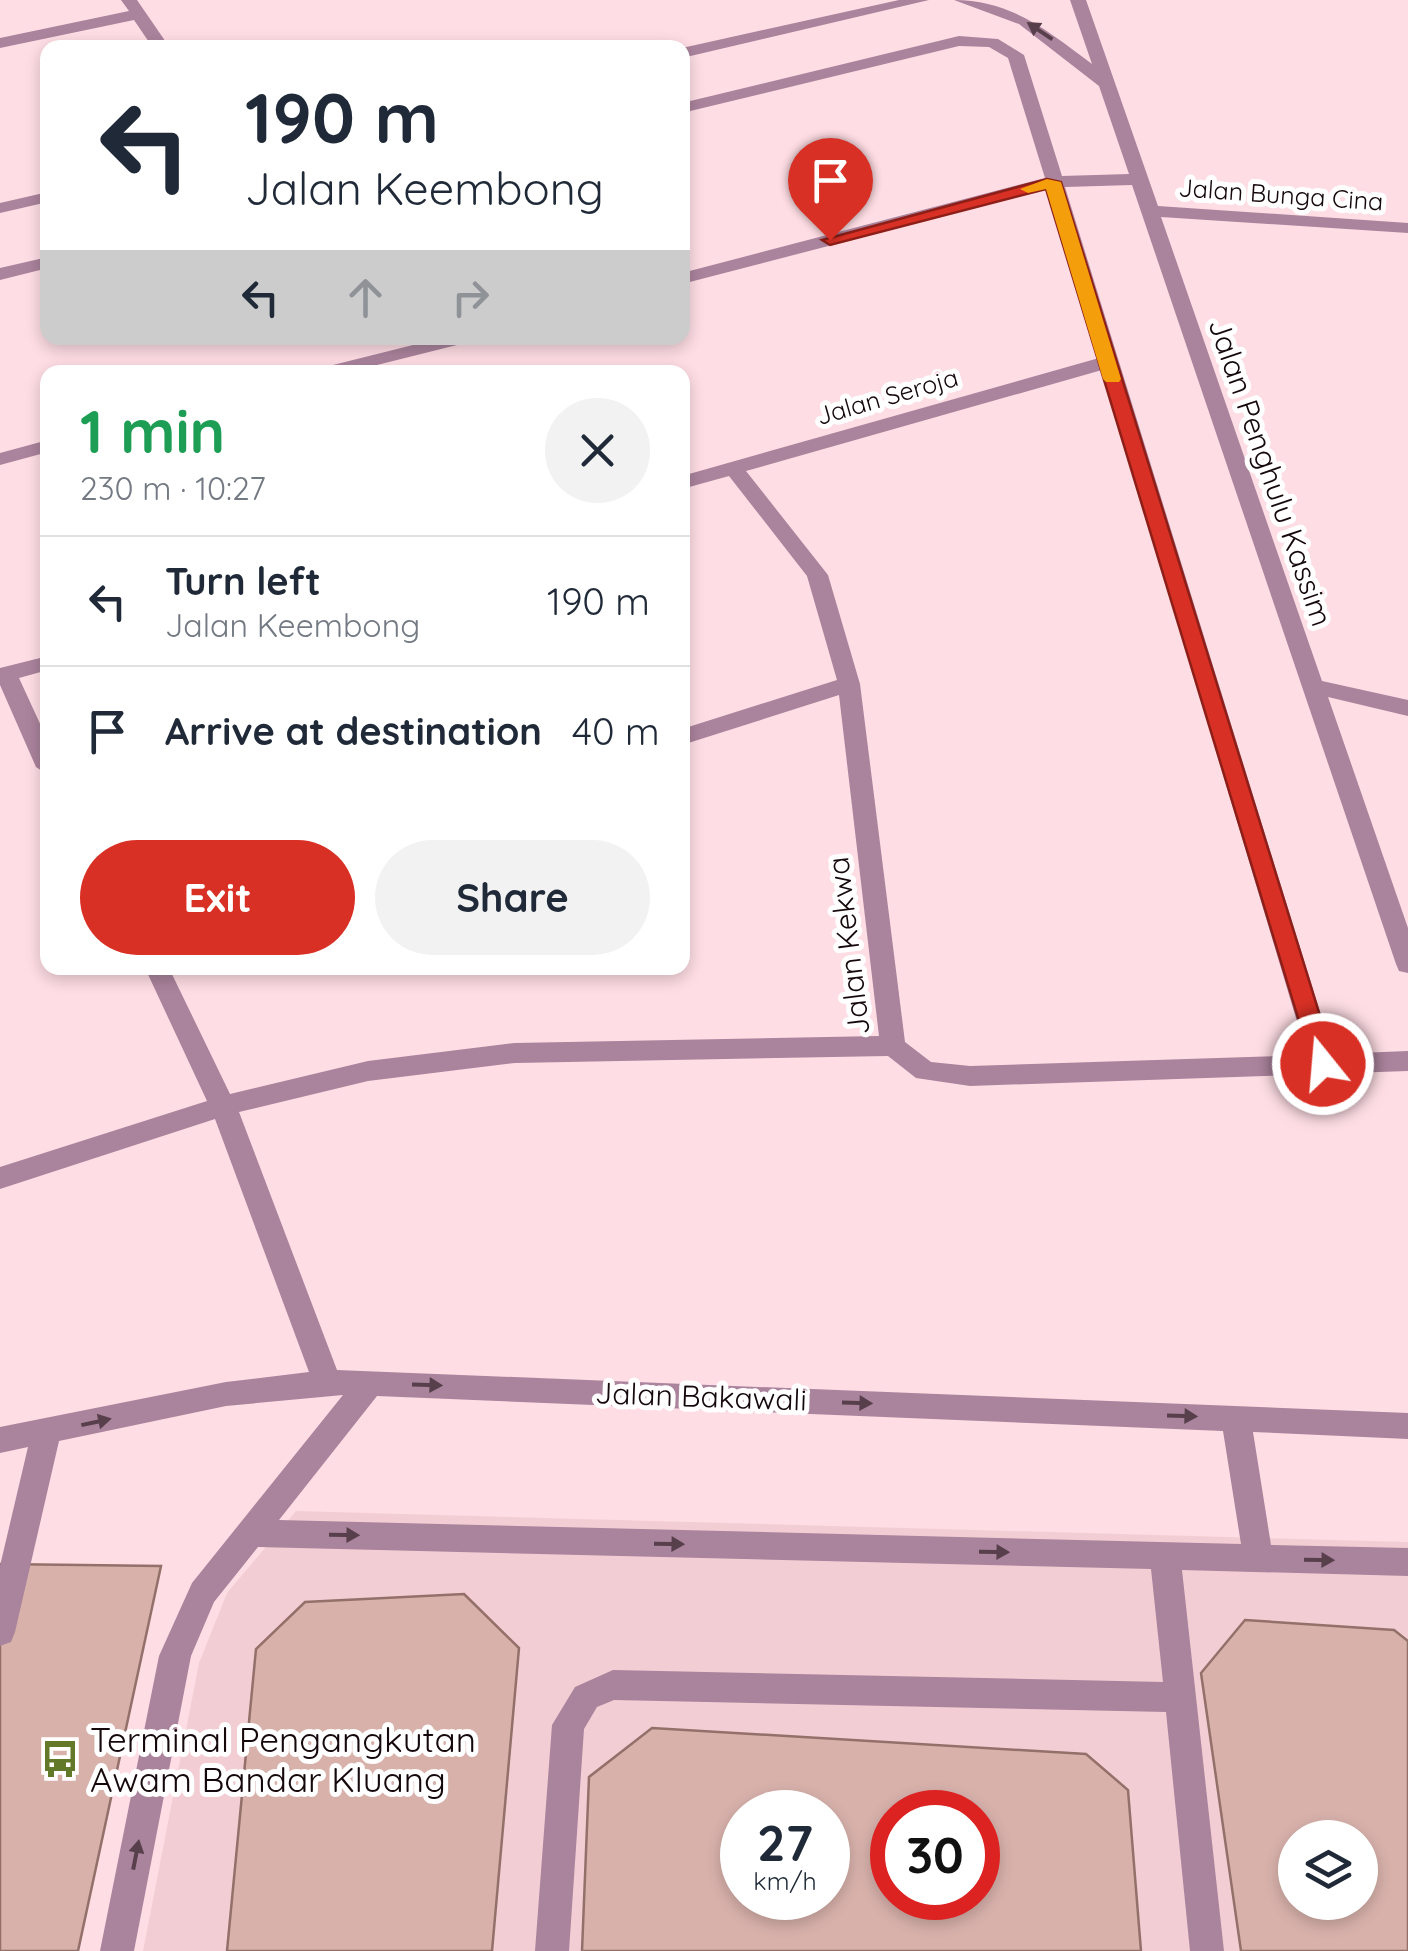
<!DOCTYPE html>
<meta charset="utf-8">
<style>
:root{--surface:#fff;--page:#f2f2f3;--text:#1f2937;--muted:#747a83;--line:#e0e1e3;--accent:#d93025}
body{margin:0;font-family:Quicksand,sans-serif;background:var(--page);color:var(--text);height:100vh;display:flex;flex-direction:column;font-size:38px;white-space:nowrap}
*{box-sizing:border-box;margin:0}
p{font-size:32px;color:var(--muted)}
.icon{flex:none;width:55px;height:55px;fill:none;stroke:currentColor;stroke-width:2;stroke-linecap:round;stroke-linejoin:round}
.map{position:relative;flex:1;overflow:hidden}
.details{position:absolute;left:40px;top:365px;width:650px;height:610px;display:flex;flex-direction:column;background:var(--surface);border-radius:20px;box-shadow:0 5px 15px #0003}
.details>*{flex:none}
.top-card{position:absolute;left:40px;top:40px;width:650px;height:305px;border-radius:20px;box-shadow:0 5px 15px #0003;background:#fff;color:var(--text);overflow:hidden}
.tools{position:absolute;left:1278px;top:1820px;display:grid;gap:20px}
.tools a{display:grid;place-items:center;width:100px;height:100px;border-radius:50%;background:var(--surface);box-shadow:0 5px 15px #0003;font-size:50px}
.speed{position:absolute;left:720px;top:1790px;display:flex;gap:20px;font-size:50px;font-weight:700;text-align:center}
.speed>*{display:grid;place-content:center;width:130px;height:130px;border-radius:50%;background:var(--surface);box-shadow:0 5px 15px #0003;line-height:1}
.speed small{font-size:25px;font-weight:400}
.speed .limit{border:15px solid #d22;background:#fff;color:#111}
.pin{position:absolute;display:grid;place-items:center;width:85px;height:85px;color:#fff;margin:-102px -42px;border-radius:50% 50% 50% 0;rotate:-45deg;box-shadow:0 0 10px #0007}
.pin .icon{rotate:45deg}
.me{position:absolute;width:110px;margin:-55px;rotate:343deg;stroke-linejoin:round;filter:drop-shadow(0 0 8px #0008)}
.turn{display:flex;align-items:center;gap:35px;height:210px;padding:0 40px;font-size:45px}
.turn .icon{width:130px;height:130px;stroke-width:2.5}
.turn b{display:block;font-size:70px;line-height:85px}
.lanes{display:flex;align-items:center;height:95px;padding:0 40px;background:#0003;justify-content:center;gap:50px;direction:ltr}
.lanes .off{opacity:.35}
.round{display:grid;place-items:center;flex:none;width:105px;height:105px;border-radius:52px;background:var(--page)}
.overview{display:flex;align-items:center;justify-content:space-between;height:170px;padding:0 40px}
h1{font-size:60px;font-weight:700;line-height:75px;color:#1e9e55}
.button{display:flex;gap:20px;margin-top:auto;padding:20px 40px}
.button a{flex:1;height:115px;border-radius:60px;background:var(--accent);color:#fff;font-size:40px;font-weight:700;line-height:115px;text-align:center}
.button a+a{background:var(--page);color:var(--text)}
ul{padding:0;list-style:none}
li{display:flex;align-items:center;gap:30px;height:130px;padding:0 40px;border-top:2px solid var(--line)}
li div{flex:1}
li b{display:block;font-size:38px}
li em{font-style:normal}
.map>svg:first-child{display:block}
.built{fill:#f3cdd4;fill-rule:evenodd}
.building{fill:#d8b1ab;stroke:#94706a;stroke-width:2.5;fill-rule:evenodd}
.lines{fill:none;stroke-linecap:round;stroke-linejoin:round}
.minor{fill:#aa839c;fill-rule:evenodd}
.oneway{fill:#583f4c}
.route{fill:#d93025;stroke:#8d1f18;stroke-width:2.5}
.slow{fill:#f59e0b}
.labels{text-anchor:middle;dominant-baseline:central;stroke-width:10;stroke-linejoin:round;paint-order:stroke}
.far-street-label{font-size:25px;fill:#15080b;stroke:#fff}
.street-label{font-size:30px;fill:#15080b;stroke:#fff}
.near-poi-label{font-size:35px;fill:#15080b;stroke:#fff;text-anchor:start}
</style>
<div class="map">
<svg width="1408" height="1951" viewBox="0 0 1408 1951">
<rect width="100%" height="100%" fill="#fedde4"/>
<!-- built -->
<path class="built" d="M296,1511L1408,1542V1951H143L199,1663L227,1593ZM742,1812H828V1898H742ZM892,1812H978V1898H892ZM1295,1838H1360V1902H1295Z"/>
<!-- building -->
<path class="building" d="M0,1564L161,1566L78,1951H0Z
M464,1594L519,1648L492,1951H227L256,1649L305,1602Z
M1245,1620L1394,1630L1408,1641V1951H1241L1201,1673ZM1295,1838H1360V1902H1295Z
M652,1728L1086,1754L1128,1790L1141,1951H582L589,1777ZM742,1812H828V1898H742ZM892,1812H978V1898H892Z"/>
<g class="lines">
<!-- minor -->
<path class="minor" d="M121,0H137L170,48H153L134,20L0,48V38L129,11Z
M899,0H929L682,58V48Z
M954,0C1011,0 1048,31 1092,64L1070,0H1086L1158,206L1408,223V233L1161,217L1322,681L1408,700V716L1328,697L1408,928V973L1399,971L1396,964L1132,185L1065,187L1333,1054L1408,1051V1071L970,1086L916,1078L888,1056L515,1063L368,1081L239,1112L337,1370L1408,1413V1439L1253,1432L1271,1545L1408,1548V1576L1182,1570L1224,1951H1190L1166,1712L614,1700L597,1707L584,1729L569,1951H535L552,1725L575,1687L613,1670L1163,1682L1151,1569L258,1547L214,1602L191,1656L134,1951H100L159,1656L192,1583L343,1395L226,1406L59,1441L15,1632L11,1642L0,1646V1566L28,1447L0,1453V1427L226,1382L309,1372L215,1119L0,1189V1167L207,1101L145,968H169L230,1094L368,1061L515,1043L879,1036L839,695L682,745V729L837,680L807,576L729,476L682,489V476L1099,358L1048,189L682,284V273L1045,178L1008,58L989,47L959,46L682,113V103L959,36L998,39L1024,55L1062,176L1129,174L1099,86L1019,24ZM1102,370L1307,1055L970,1066L931,1062L905,1042L860,684L828,575L746,471ZM377,1396L1223,1431L1241,1544L279,1520Z
M48,192V202L0,213V203Z
M48,257V268L0,280V268Z
M441,338H472L469,342L349,372H318L321,368Z
M48,440V452L0,465V453Z
M48,656V670L19,678L48,741V775L36,767L0,685V668Z"/>
</g>
<!-- one-way arrows -->
<defs><path id="oneway-solid" d="M-6-.8H1V-3.2L6.5 0L1 3.2V.8H-6Z" transform="scale(2.5)"/></defs>
<g class="oneway">
<use href="#oneway-solid" transform="translate(1040 31) rotate(-146)"/>
<use href="#oneway-solid" transform="translate(427 1385) rotate(2)"/>
<use href="#oneway-solid" transform="translate(857 1403) rotate(2)"/>
<use href="#oneway-solid" transform="translate(1182 1416) rotate(2)"/>
<use href="#oneway-solid" transform="translate(96 1422) rotate(-12)"/>
<use href="#oneway-solid" transform="translate(344 1535) rotate(1)"/>
<use href="#oneway-solid" transform="translate(669 1544) rotate(1)"/>
<use href="#oneway-solid" transform="translate(994 1552) rotate(1)"/>
<use href="#oneway-solid" transform="translate(1319 1560) rotate(1)"/>
<use href="#oneway-solid" transform="translate(136 1855) rotate(-79)"/>
</g>
<!-- route -->
<path class="route" d="M1047,179L1061,182L1335,1064L1323,1073L1312,1064L1046,189L830,245L822,240Z"/>
<!-- slow -->
<path class="slow" d="M1047,179L1061,182L1121,379L1119,382H1106L1103,379L1046,189L1028,193L1020,189Z"/>
<!-- icons -->
<defs>
<g id="bus-bare" transform="scale(3)"><path d="M-5-6H5V4H4V6H2V4H-2V6H-4V4H-5ZM-3.5-4V0h7V-4ZM-3.5 1.2v1.5H-2V1.2ZM2 1.2v1.5H3.5V1.2Z" fill="#62792a" stroke="#fff" stroke-width="2.5" paint-order="stroke"/></g>
</defs>
<g fill-rule="evenodd">
<use href="#bus-bare" x="60" y="1759"/>
</g>
<g class="labels">
<!-- far-street labels -->
<g class="far-street-label">
<text transform="translate(1281 194) rotate(4)">Jalan Bunga Cina</text>
<text transform="translate(887 396) rotate(-16)">Jalan Seroja</text>
</g>
<!-- street labels -->
<g class="street-label">
<text transform="translate(1271 472) rotate(71)">Jalan Penghulu Kassim</text>
<text transform="translate(848 946) rotate(-97)">Jalan Kekwa</text>
<text transform="translate(701 1396) rotate(2)">Jalan Bakawali</text>
</g>
<!-- near-poi labels -->
<g class="near-poi-label">
<text x="90" y="1739">Terminal Pengangkutan<tspan x="90" dy="40">Awam Bandar Kluang</tspan></text>
</g>
</g>
</svg>
<div class="tools">
<a><svg class="icon" aria-label="layers" viewBox="0 0 24 24"><path d="M12 4l9 5-9 5-9-5zM3 14l9 5 9-5"/></svg></a>
</div>
<div class="speed"><div>27<small>km/h</small></div><div class="limit">30</div></div>
<div class="pin" style="left:830px;top:240px;background:#d93025"><svg class="icon" aria-label="arrive" viewBox="0 0 24 24"><path d="M6 21V4h12l-3 4 3 4H6"/></svg></div>
<svg class="me" style="left:1323px;top:1064px" viewBox="-20 -20 40 40"><circle r="17" fill="#d93025" stroke="#fff" stroke-width="3"/><path d="M0-11L8 9 0 5-8 9z" fill="#fff"/></svg>
<div class="top-card">
<div class="turn"><svg class="icon" aria-label="left" viewBox="0 0 24 24"><path d="M17 20v-9H6M10 6l-5 5 5 5"/></svg><div><b>190 m</b>Jalan Keembong</div></div>
<div class="lanes"><svg class="icon" aria-label="left" viewBox="0 0 24 24"><path d="M17 20v-9H6M10 6l-5 5 5 5"/></svg><svg class="icon off" aria-label="ahead" viewBox="0 0 24 24"><path d="M12 20V5M6 11l6-6 6 6"/></svg><svg class="icon off" aria-label="right" viewBox="0 0 24 24"><path d="M7 20v-9h11M14 6l5 5-5 5"/></svg></div>
</div>
<section class="details">
<div class="overview"><div><h1>1 min</h1><p>230 m · 10:27</p></div><a class="round"><svg class="icon" aria-label="close" viewBox="0 0 24 24"><path d="M6 6l12 12M18 6L6 18"/></svg></a></div>
<ul>
<li><svg class="icon" aria-label="left" viewBox="0 0 24 24"><path d="M17 20v-9H6M10 6l-5 5 5 5"/></svg><div><b>Turn left</b><p>Jalan Keembong</p></div><em>190 m</em></li>
<li><svg class="icon" aria-label="arrive" viewBox="0 0 24 24"><path d="M6 21V4h12l-3 4 3 4H6"/></svg><div><b>Arrive at destination</b></div><em>40 m</em></li>
</ul>
<div class="button"><a>Exit</a><a>Share</a></div>
</section>
</div>
